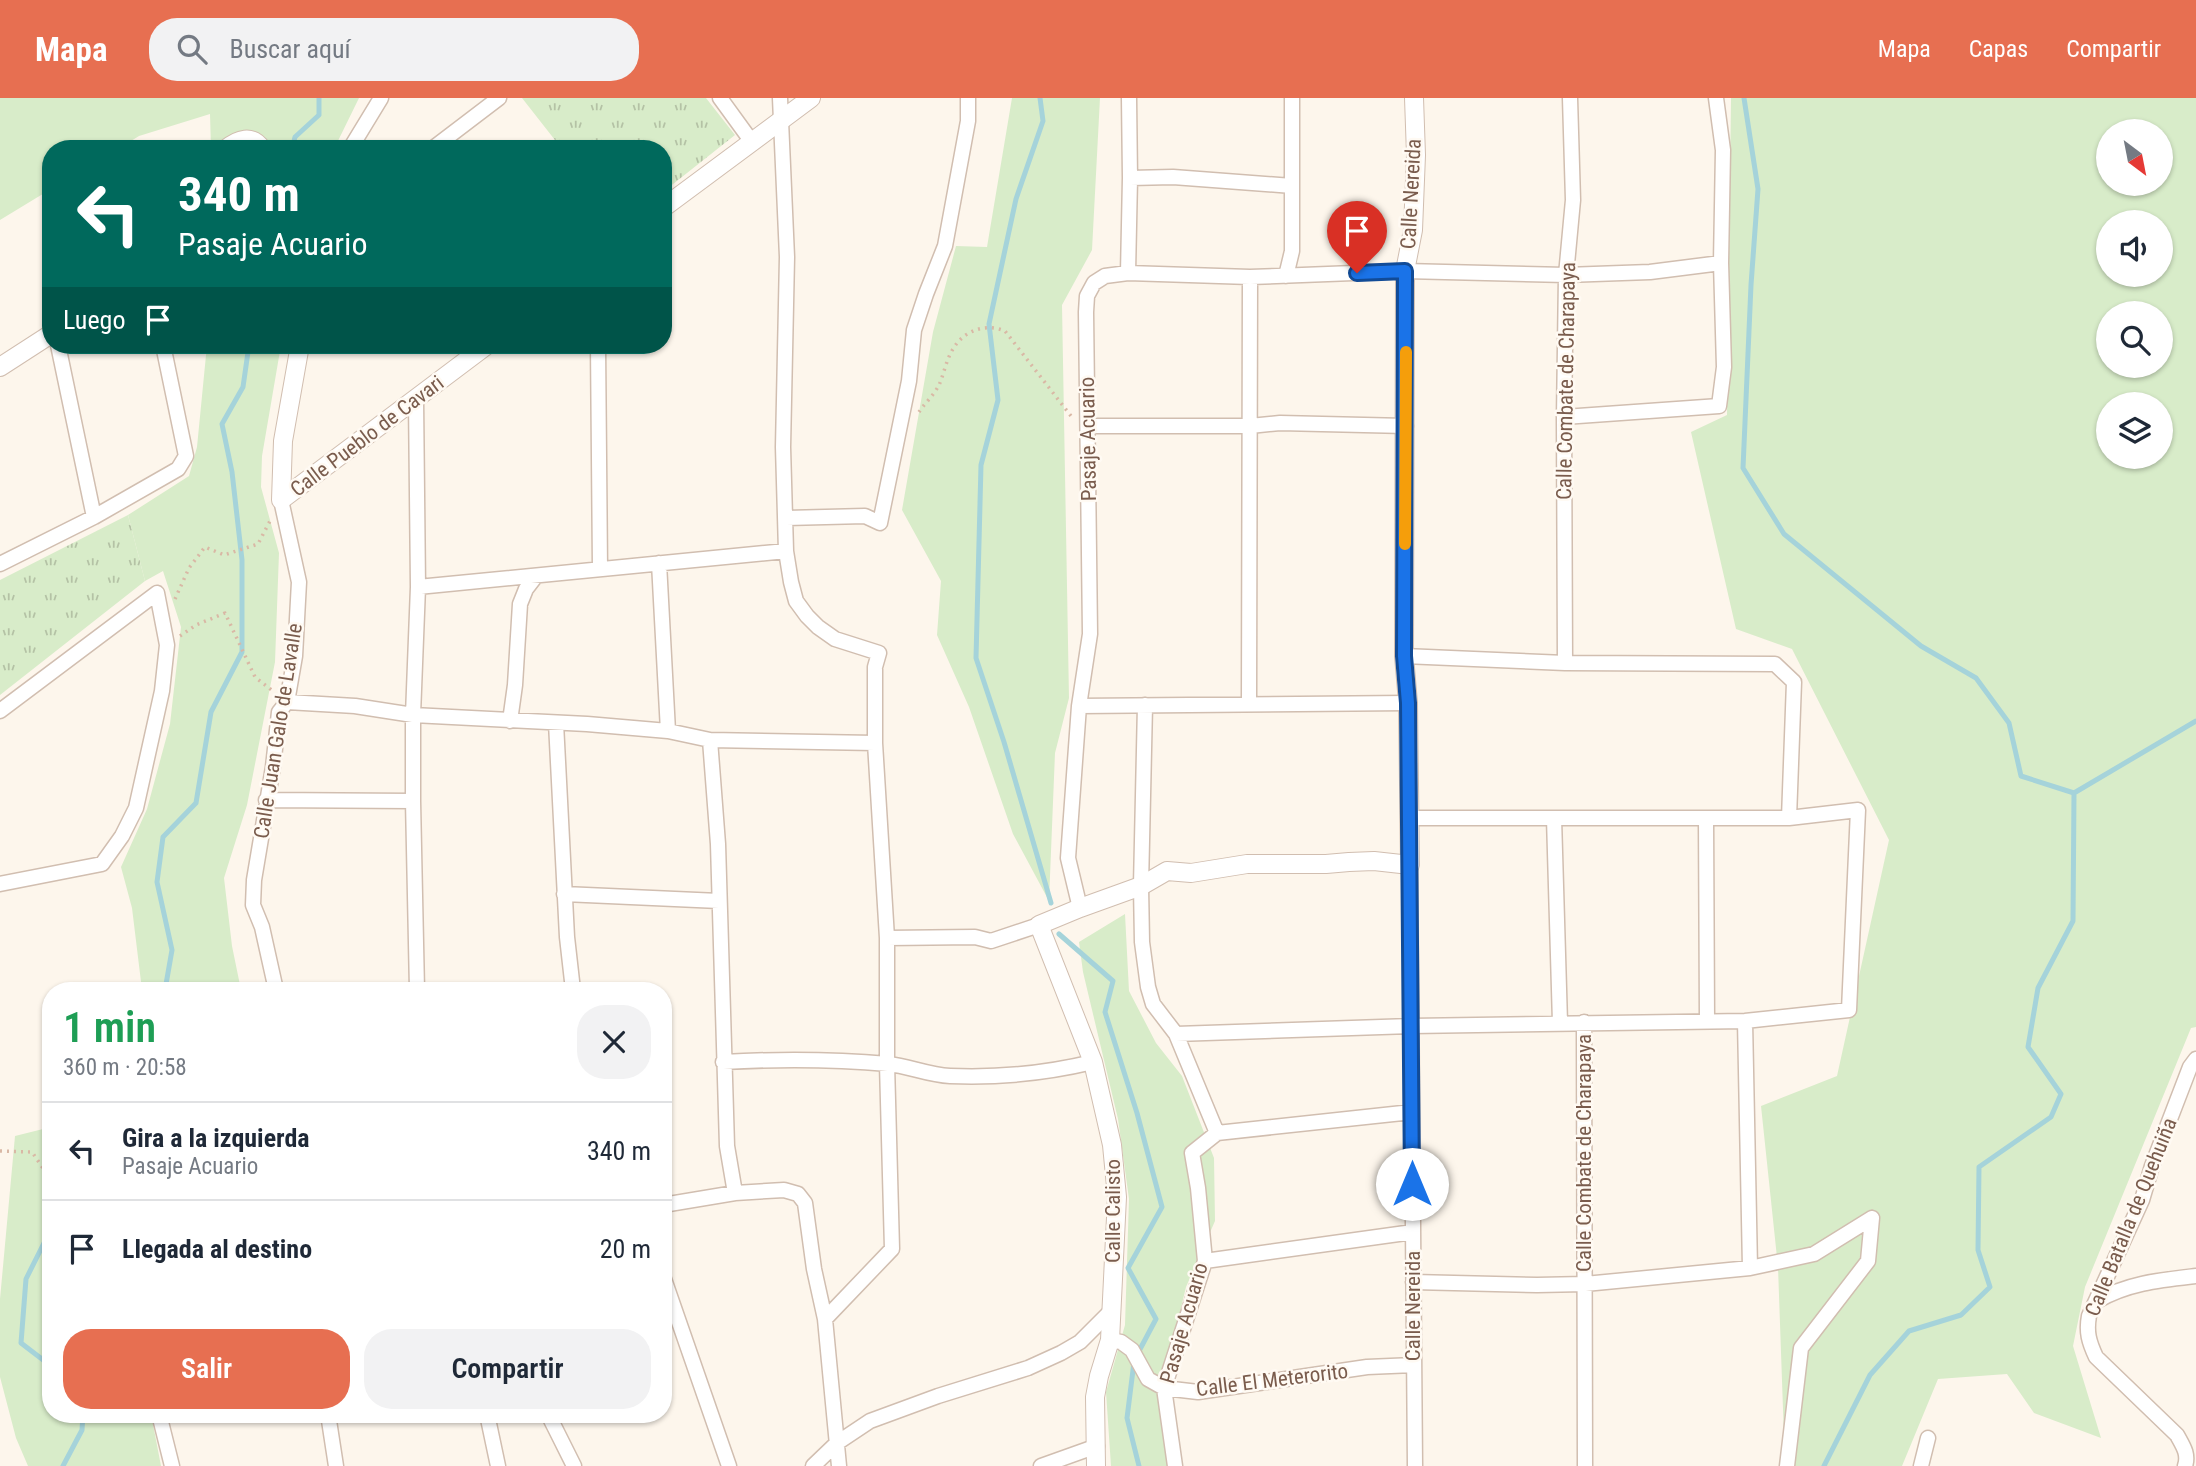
<!DOCTYPE html>
<html lang="es">
<meta charset="utf-8">
<style>
:root{--surface:#fff;--page:#f2f2f3;--text:#1f2937;--muted:#747a83;--line:#e0e1e3;--accent:#e76f51}
body{margin:0;font-family:"Roboto Condensed",sans-serif;background:var(--page);color:var(--text);height:100vh;display:flex;flex-direction:column;font-size:26px;white-space:nowrap}
*{box-sizing:border-box;margin:0}
p{font-size:23px;color:var(--muted)}
.icon{flex:none;width:38px;height:38px;fill:none;stroke:currentColor;stroke-width:2;stroke-linecap:round;stroke-linejoin:round}
.map{position:relative;flex:1;overflow:hidden}
.sheet{position:absolute;left:42px;top:884px;width:630px;height:441px;display:flex;flex-direction:column;background:var(--surface);border-radius:28px;box-shadow:0 2px 5px #0004}
.sheet>*{flex:none}
.top-card{position:absolute;left:42px;top:42px;width:630px;height:214px;border-radius:28px;box-shadow:0 2px 5px #0004;background:#00695c;color:#fff;overflow:hidden}
.needle{width:46px;rotate:148deg}
.controls{position:absolute;left:2096px;top:21px;display:grid;gap:14px}
.controls a{display:grid;place-items:center;width:77px;height:77px;border-radius:50%;background:var(--surface);box-shadow:0 2px 5px #0004;font-size:35px}
.pin{position:absolute;display:grid;place-items:center;width:60px;height:60px;color:#fff;margin:-72px -30px;border-radius:50% 50% 50% 0;rotate:-45deg;box-shadow:0 0 7px #0007}
.pin .icon{rotate:45deg}
.me{position:absolute;width:77px;margin:-38px;rotate:0deg;stroke-linejoin:round;filter:drop-shadow(0 0 5px #0008)}
.turn{display:flex;align-items:center;gap:24px;height:147px;padding:0 21px;font-size:32px}
.turn .icon{width:91px;height:91px;stroke-width:2.5}
.turn b{display:block;font-size:49px;line-height:60px}
.then{display:flex;align-items:center;height:66px;padding:0 21px;background:#0003;gap:14px;font-size:26px}
.round{display:grid;place-items:center;flex:none;width:74px;height:74px;border-radius:28px;background:var(--page)}
.headline{display:flex;align-items:center;justify-content:space-between;height:119px;padding:0 21px}
h1{font-size:42px;font-weight:600;line-height:52px;color:#1e9e55}
.action{display:flex;gap:14px;margin-top:auto;padding:14px 21px}
.action a{flex:1;height:80px;border-radius:28px;background:var(--accent);color:#fff;font-size:28px;font-weight:600;line-height:80px;text-align:center}
.action a+a{background:var(--page);color:var(--text)}
ul{padding:0;list-style:none}
li{display:flex;align-items:center;gap:21px;height:98px;padding:0 21px;border-top:2px solid var(--line)}
li div{flex:1}
li b{display:block;font-size:26px}
li em{font-style:normal}
header{display:flex;align-items:center;gap:42px;box-sizing:border-box;height:98px;padding:0 35px;background:var(--accent);color:#fff}
header strong{font-size:33px}
nav{display:flex;gap:38px;margin-inline-start:auto;font-size:24px}
.search{width:490px;height:63px;background:var(--page);display:flex;align-items:center;gap:18px;box-sizing:border-box;padding:0 24px;border-radius:28px;color:var(--muted);font-size:26px}
.map>svg:first-child{display:block}
.grass{fill:#d8ecc9;fill-rule:evenodd}
.park{fill:url(#park-tufts)}
.lines{fill:none;stroke-linecap:round;stroke-linejoin:round}
.stream{stroke:#a5d3da;stroke-width:5}
.minor-casing{stroke:#d1beb0;stroke-width:17}
.tertiary-casing{stroke:#d1beb0;stroke-width:20}
.path{stroke:#d9b8a5;stroke-width:3.5;stroke-dasharray:2 5;stroke-linecap:butt}
.minor{stroke:#fff;stroke-width:14}
.tertiary{stroke:#fff;stroke-width:18}
.route-casing{stroke:#114b97;stroke-width:18}
.route{stroke:#1a73e8;stroke-width:12}
.slow{stroke:#f59e0b;stroke-width:12}
.labels{text-anchor:middle;dominant-baseline:central;stroke-width:5;stroke-linejoin:round;paint-order:stroke}
.street-label{font-size:21px;fill:#7a5c4d;stroke:#fffaf3}
</style>
<header>
<strong>Mapa</strong>
<div class="search"><svg class="icon" aria-label="search" viewBox="0 0 24 24"><circle cx="10" cy="10" r="6"/><path d="M15 15l6 6"/></svg>Buscar aquí</div>
<nav><a>Mapa</a><a>Capas</a><a>Compartir</a></nav>
</header>
<div class="map">
<svg width="2196" height="1368" viewBox="0 0 2196 1368">
<defs>
<pattern id="park-tufts" width="24" height="20" patternUnits="userSpaceOnUse" patternTransform="scale(1.75)"><rect width="24" height="20" fill="#d8ecc9"/><path d="M3 7l-1-3M5 7V3M7 7l1-3M15 17l-1-3M17 17v-4M19 17l1-3" fill="none" stroke="#b4c2a5"/></pattern>
</defs>
<rect width="100%" height="100%" fill="#fdf6ec"/>
<!-- grass -->
<path class="grass" d="M0,0H359L334,51H211L210,16L139,38L118,51H51V91L0,122Z
M1012,0H1100L1092,152L1062,207L1069,600L1055,655L1049,803L1013,736L969,609L937,537L941,483L902,412L933,234L956,148L987,149Z
M1731,0H2196V929L2191,930L2085,1189L2073,1248L2101,1340L2034,1315L2007,1276L1938,1281L1902,1368H1785L1778,1169L1761,1008L1837,978L1889,742L1792,551L1736,531L1691,334L1727,317ZM2109,33H2161V86H2109ZM2109,124H2161V177H2109ZM2109,215H2161V268H2109ZM2109,306H2161V359H2109Z
M207,247H281L262,358L261,389L279,455L275,564L247,707L224,780L232,848L241,892H142L132,810L121,769L147,711L170,626L181,529L163,473L145,483L128,417L189,378L197,349Z
M1125,816L1129,893L1156,945L1182,978L1214,1060L1215,1123L1186,1189L1166,1273L1167,1368H1111L1106,1294L1125,1227L1129,1101L1118,1021L1083,874L1079,844Z
M51,1029V1316H151L161,1368H28L16,1340L0,1279V1201L15,1038Z"/>
<!-- park -->
<path class="park" d="M522,0H706L735,37L663,94V51H562Z
M128,417L145,483L0,597V482Z"/>
<g class="lines">
<!-- stream -->
<path class="stream" d="M1040,0L1043,23L1016,101L989,226L998,302L981,367L976,560L1004,644L1051,805
M1744,0L1758,91L1751,187L1743,370L1784,436L1921,548L1976,580L2009,625L2021,678L2074,695
M292,51L295,39L319,17V0
M1059,836L1113,883L1105,914L1137,1015L1162,1109L1128,1170L1156,1221L1138,1255
M165,892L172,852L157,784L163,739L196,705L211,614L242,554V462L232,374L222,326L243,289L249,247
M51,1131L26,1181L21,1245L51,1268
M1134,1264L1127,1320L1139,1368
M63,1368L82,1332L83,1316
M1824,1368L1870,1277L1909,1233L1961,1217L1990,1189L1978,1152L1979,1069L2051,1019L2061,996L2028,949L2038,890L2073,823L2074,695L2196,623"/>
<!-- minor casing -->
<g class="minor-casing">
<path id="minor" d="M720,0L752,44
M780,0L787,159L783,349L786,453L791,484L796,503L807,518L818,529L835,541L879,555L875,569V645L887,840V966L892,1151L825,1221
M350,51L381,0
M432,51L499,0
M1130,80L1173,79L1292,88
M1128,175L1130,80L1129,0
M1286,178L1292,153V0
M58,247L94,419
M598,247L600,471
M416,301L418,489L413,617V703L417,892
M1564,319L1719,308L1724,269L1721,165L1723,52L1716,0
M1088,328H1250L1280,325L1406,328
M786,420L865,418L880,425L909,283L914,232L926,196L945,148L968,23V0
M659,465L668,633
M0,466L94,419L178,371L186,358L163,247
M418,489L786,453
M1404,558L1565,565L1775,566L1794,584L1789,720
M1565,565L1564,319L1566,177L1573,102L1570,0
M287,604L355,608L413,617L587,626L668,633L710,642L875,645
M1249,606L1250,179
M1145,607L1141,788L1142,844L1148,889L1153,906L1176,936L1217,1035
M1079,608L1408,605
M0,613L157,495L167,547L162,593L136,710L122,738L102,766L0,786
M510,623L515,587L520,506L526,491L536,478
M556,625L567,839L573,892
M710,642L718,746L727,1048L735,1095
M266,702L413,703
M1554,720L1560,925
M1706,720L1707,923
M1410,767L1415,1368
M564,796L719,803
M1080,810L1068,760L1079,608L1090,536L1086,214L1087,198L1094,185L1105,178L1128,175L1250,179L1405,173L1566,177L1650,174L1721,165
M887,840L975,839L991,843L1039,827
M276,892L262,829L253,807L254,782L273,669L279,614L287,604L295,558L299,484L281,402
M1745,923L1750,1170
M1584,924L1585,1368
M1176,936L1411,928L1745,923L1849,912L1858,712L1789,720H1409
M723,964C778,961 832,961 888,966C909,968 928,977 950,978C997,980 1047,975 1093,964
M1217,1035L1412,1014
M663,1107L735,1095L784,1092L798,1096L805,1105L814,1171L825,1221L839,1368
M1205,1163L1413,1134
M663,1178L729,1368
M1413,1184L1537,1187L1585,1186L1750,1170L1814,1156L1872,1120
M2097,1203C2128,1185 2161,1182 2196,1178
M1110,1242L1121,1244L1132,1252L1148,1281L1164,1290L1198,1294L1367,1269L1414,1267
M159,1316L172,1368
M328,1316L336,1368
M487,1316L498,1368
M548,1316L574,1368
M813,1368L837,1345L870,1323L938,1298L1028,1270L1061,1255L1080,1244L1112,1212
M1041,1368L1097,1348
M1175,1368L1164,1290L1205,1163L1198,1090L1192,1055L1217,1035
M1787,1368L1801,1250L1868,1163L1872,1120
M1921,1368L1928,1340
M2185,1368C2189,1356 2183,1348 2177,1337L2096,1259C2089,1244 2086,1234 2089,1218L2142,1102L2152,1068L2190,969L2196,961"/>
</g>
<!-- tertiary casing -->
<g class="tertiary-casing">
<path id="tertiary" d="M226,51C238,41 252,36 262,51
M663,110L811,0
M0,269L51,236
M281,402L487,247
M281,402L283,343L300,247
M1096,1368L1095,1299L1099,1278L1110,1242L1117,1099L1112,1047L1093,964L1039,827L1080,810L1141,788L1167,773L1191,775L1247,766H1326L1349,764L1374,763L1410,767L1408,605L1404,558L1405,173L1413,132L1416,57L1414,0"/>
</g>
<!-- path -->
<path class="path" d="M919,314C925,305 934,297 939,287C944,276 946,262 953,251C964,232 986,225 1005,233L1071,318
M175,501L189,470L205,449L224,457L258,446L270,423
M180,538L196,527L225,515L255,579L274,594
M0,1053L32,1054L51,1082"/>
<!-- minor -->
<use href="#minor" class="minor"/>
<!-- tertiary -->
<use href="#tertiary" class="tertiary"/>
</g>
<g class="lines">
<!-- route casing -->
<g class="route-casing">
<path id="route" d="M1357,175L1405,173L1404,558L1408,605L1412,1086"/>
</g>
<!-- route -->
<use href="#route" class="route"/>
<!-- slow -->
<path class="slow" d="M1405,446L1406,254"/>
</g>
<g class="labels">
<!-- street labels -->
<g class="street-label">
<text transform="translate(1411 96) rotate(-87)">Calle Nereida</text>
<text transform="translate(1566 283) rotate(-89)">Calle Combate de Charapaya</text>
<text transform="translate(367 338) rotate(-37)">Calle Pueblo de Cavari</text>
<text transform="translate(1088 341) rotate(-91)">Pasaje Acuario</text>
<text transform="translate(278 633) rotate(-81)">Calle Juan Galo de Lavalle</text>
<text transform="translate(1584 1055) rotate(-90)">Calle Combate de Charapaya</text>
<text transform="translate(1113 1113) rotate(-90)">Calle Calisto</text>
<text transform="translate(2131 1119) rotate(-68)">Calle Batalla de Quehuiña</text>
<text transform="translate(1413 1208) rotate(-90)">Calle Nereida</text>
<text transform="translate(1184 1225) rotate(-74)">Pasaje Acuario</text>
<text transform="translate(1272 1282) rotate(-7)">Calle El Meterorito</text>
</g>
</g>
</svg>
<div class="controls">
<a><svg class="needle" viewBox="-14 -14 28 28"><path d="M0-13l5 13h-10z" fill="#e53935"/><path d="M0 13l5-13h-10z" fill="#747a83"/></svg></a>
<a><svg class="icon" aria-label="sound" viewBox="0 0 24 24"><path d="M4 9h4l5-4v14l-5-4H4zM17 9q2 3 0 6"/></svg></a>
<a><svg class="icon" aria-label="search" viewBox="0 0 24 24"><circle cx="10" cy="10" r="6"/><path d="M15 15l6 6"/></svg></a>
<a><svg class="icon" aria-label="layers" viewBox="0 0 24 24"><path d="M12 4l9 5-9 5-9-5zM3 14l9 5 9-5"/></svg></a>
</div>
<div class="pin" style="left:1357px;top:175px;background:#d93025"><svg class="icon" aria-label="arrive" viewBox="0 0 24 24"><path d="M6 21V4h12l-3 4 3 4H6"/></svg></div>
<svg class="me" style="left:1412px;top:1086px" viewBox="-20 -20 40 40"><circle r="19" fill="#fff"/><path d="M0-13L10 11 0 6-10 11z" fill="#1a73e8"/></svg>
<div class="top-card">
<div class="turn"><svg class="icon" aria-label="left" viewBox="0 0 24 24"><path d="M17 20v-9H6M10 6l-5 5 5 5"/></svg><div><b>340 m</b>Pasaje Acuario</div></div>
<div class="then">Luego<svg class="icon" aria-label="arrive" viewBox="0 0 24 24"><path d="M6 21V4h12l-3 4 3 4H6"/></svg></div>
</div>
<section class="sheet">
<div class="headline"><div><h1>1 min</h1><p>360 m · 20:58</p></div><a class="round"><svg class="icon" aria-label="close" viewBox="0 0 24 24"><path d="M6 6l12 12M18 6L6 18"/></svg></a></div>
<ul>
<li><svg class="icon" aria-label="left" viewBox="0 0 24 24"><path d="M17 20v-9H6M10 6l-5 5 5 5"/></svg><div><b>Gira a la izquierda</b><p>Pasaje Acuario</p></div><em>340 m</em></li>
<li><svg class="icon" aria-label="arrive" viewBox="0 0 24 24"><path d="M6 21V4h12l-3 4 3 4H6"/></svg><div><b>Llegada al destino</b></div><em>20 m</em></li>
</ul>
<div class="action"><a>Salir</a><a>Compartir</a></div>
</section>
</div>
